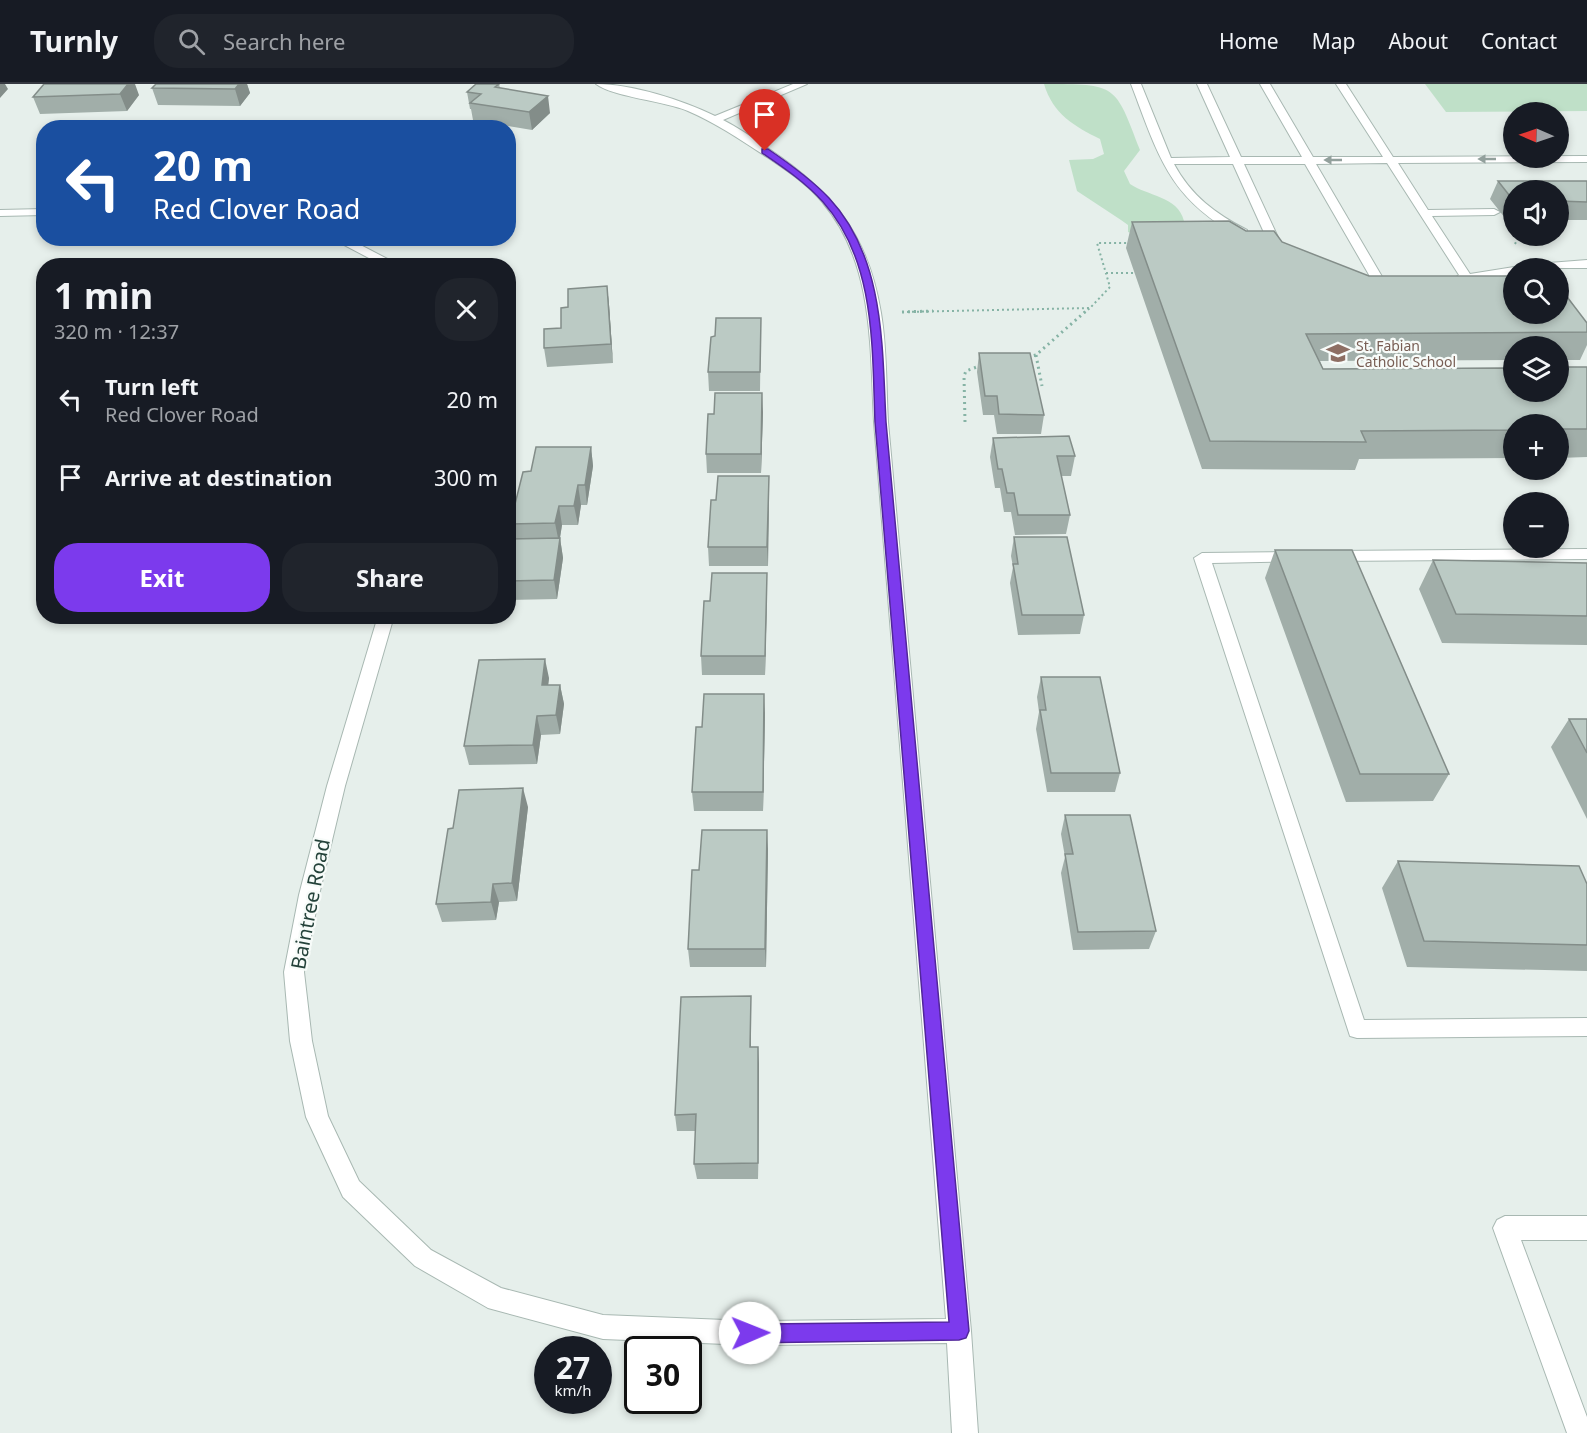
<!DOCTYPE html>
<meta charset="utf-8">
<style>
:root{--surface:#171b24;--page:#20242c;--text:#f1f3f6;--muted:#9ea1a6;--line:#363941;--accent:#7c3aed}
body{margin:0;font-family:"Noto Sans",sans-serif;background:var(--page);color:var(--text);height:100vh;display:flex;flex-direction:column;font-size:22px;white-space:nowrap}
*{box-sizing:border-box;margin:0}
p{font-size:20px;color:var(--muted)}
.icon{flex:none;width:33px;height:33px;fill:none;stroke:currentColor;stroke-width:2;stroke-linecap:round;stroke-linejoin:round}
.map{position:relative;flex:1;overflow:hidden}
.side{position:absolute;left:36px;top:174px;width:480px;height:366px;display:flex;flex-direction:column;background:var(--surface);border-radius:24px;box-shadow:0 3px 9px #0003}
.side>*{flex:none}
.hud{position:absolute;left:36px;top:36px;width:480px;height:126px;border-radius:24px;box-shadow:0 3px 9px #0003;background:#1a4fa0;color:#fff;overflow:hidden}
.needle{width:39px;rotate:272deg}
.fabs{position:absolute;left:1503px;top:18px;display:grid;gap:12px}
.fabs a{display:grid;place-items:center;width:66px;height:66px;border-radius:50%;background:var(--surface);box-shadow:0 3px 9px #0003;font-size:30px}
.speed{position:absolute;left:534px;top:1252px;display:flex;gap:12px;font-size:30px;font-weight:700;text-align:center}
.speed>*{display:grid;place-content:center;width:78px;height:78px;border-radius:50%;background:var(--surface);box-shadow:0 3px 9px #0003;line-height:1}
.speed small{font-size:15px;font-weight:400}
.speed .limit{border:3px solid #111;border-radius:9px;background:#fff;color:#111}
.pin{position:absolute;display:grid;place-items:center;width:51px;height:51px;color:#fff;margin:-62px -26px;border-radius:50% 50% 50% 0;rotate:-45deg;box-shadow:0 0 6px #0007}
.pin .icon{rotate:45deg}
.me{position:absolute;width:66px;margin:-33px;rotate:89deg;stroke-linejoin:round;filter:drop-shadow(0 0 4px #0008)}
.turn{display:flex;align-items:center;gap:21px;height:126px;padding:0 18px;font-size:27px}
.turn .icon{width:78px;height:78px;stroke-width:2.5}
.turn b{display:block;font-size:42px;line-height:51px}
.round{display:grid;place-items:center;flex:none;width:63px;height:63px;border-radius:24px;background:var(--page)}
.overview{display:flex;align-items:center;justify-content:space-between;height:102px;padding:0 18px}
h1{font-size:36px;font-weight:700;line-height:45px}
.primary-button{display:flex;gap:12px;margin-top:auto;padding:12px 18px}
.primary-button a{flex:1;height:69px;border-radius:24px;background:var(--accent);color:#fff;font-size:24px;font-weight:700;line-height:69px;text-align:center}
.primary-button a+a{background:var(--page);color:var(--text)}
ul{padding:0;list-style:none}
li{display:flex;align-items:center;gap:18px;height:78px;padding:0 18px}
li div{flex:1}
li b{display:block;font-size:22px}
li em{font-style:normal}
header{display:flex;align-items:center;gap:36px;box-sizing:border-box;height:84px;padding:0 30px;background:var(--surface);border-bottom:2px solid var(--line)}
header strong{font-size:28px}
nav{display:flex;gap:33px;margin-inline-start:auto;font-size:21px}
.search{width:420px;height:54px;background:var(--page);display:flex;align-items:center;gap:15px;box-sizing:border-box;padding:0 21px;border-radius:24px;color:var(--muted);font-size:22px}
.map>svg:first-child{display:block}
.green{fill:#bfe0c8}
.lines{fill:none;stroke-linecap:round;stroke-linejoin:round}
.minor-casing{stroke:#a8b8b2;stroke-width:2}
.path-far1{stroke:#86b3a5;stroke-width:2;stroke-dasharray:2 3;stroke-linecap:butt}
.path{stroke:#86b3a5;stroke-width:3;stroke-dasharray:2 4;stroke-linecap:butt}
.minor{fill:#fff;fill-rule:evenodd}
.wall{fill:#a1aea9}
.shaded-wall{fill:#838d89}
.building{fill:#bbcac4;stroke:#838d89;stroke-width:1.5}
.oneway{fill:#92a09c}
.route{fill:#7c3aed;stroke:#51269a;stroke-width:1.5}
.labels{text-anchor:middle;dominant-baseline:central;stroke-width:4.5;stroke-linejoin:round;paint-order:stroke}
.far-education-label{font-size:14px;fill:#785e54;stroke:#f7fbf9;text-anchor:start}
.near-street-label{font-size:20px;fill:#24423a;stroke:#f7fbf9}
</style>
<header>
<strong>Turnly</strong>
<div class="search"><svg class="icon" aria-label="search" viewBox="0 0 24 24"><circle cx="10" cy="10" r="6"/><path d="M15 15l6 6"/></svg>Search here</div>
<nav><a>Home</a><a>Map</a><a>About</a><a>Contact</a></nav>
</header>
<div class="map">
<svg width="1587" height="1349" viewBox="0 0 1587 1349">
<rect width="100%" height="100%" fill="#e6efeb"/>
<!-- green -->
<path class="green" d="M1044,0C1117,0 1115,0 1140,66L1124,87L1130,100C1147,112 1178,112 1184,137L1134,150L1128,148V141L1121,136L1077,107L1069,76L1093,75L1104,70L1100,55C1074,42 1053,30 1044,0Z
M1425,0H1587V27L1446,28Z"/>
<g class="lines">
<!-- minor casing -->
<g class="minor-casing">
<path id="minor" d="M596,0C632,0 682,16 715,32L793,0H807L723,36C739,44 754,55 769,65C833,108 868,150 881,229C887,264 886,302 888,338L971,1247L978,1349H952L947,1259L750,1261L603,1255L488,1224L415,1182L343,1113L306,1033L290,957L284,888L299,811L327,702L378,532H394L345,702L319,811L304,888L312,957L328,1032L359,1097L431,1166L501,1204L603,1231L750,1237L946,1235L874,338C870,264 874,179 823,119C808,100 786,86 767,73C741,56 716,39 688,27C665,17 613,13 596,0Z
M1131,0H1141L1171,74L1230,73L1197,0H1207L1241,73H1302L1260,0H1270L1313,73H1383L1336,0H1346L1393,73L1587,72V78L1398,79L1428,126L1494,125L1500,128L1494,131L1432,132L1470,190L1514,183L1518,184H1514V191L1467,199L1453,195L1459,191L1387,79L1316,80L1384,196L1378,200L1372,196L1305,80H1244L1283,164L1281,167L1271,164L1233,80H1174C1191,112 1216,130 1247,146V152H1239C1168,114 1158,70 1131,0Z
M44,125V131L0,132V126Z
M331,154H347L401,182H384Z
M1587,176V184H1530L1536,180Z
M1587,465V475L1331,477L1323,472L1331,467Z
M1297,468L1305,473L1303,477L1212,479L1364,936L1587,934V952L1357,954L1350,952L1194,474L1202,469Z
M1505,1132H1587V1156H1521L1587,1333V1349H1567L1493,1144L1497,1136Z"/>
</g>
<!-- path-far1 -->
<path class="path-far1" d="M1515,160L1519,152
M1106,189H1135
M902,228L1090,224L1110,203L1097,159H1131
M1084,229L1090,224"/>
<!-- path -->
<path class="path" d="M902,228L933,227
M1036,271L1042,302
M1028,273L1036,271L1086,227
M965,338L964,292L966,287L982,281"/>
<!-- minor -->
<use href="#minor" class="minor"/>
</g>
<!-- wall -->
<path class="wall" d="M44,0L139,11L127,27L40,30L33,13Z
M247,0L250,9L240,22L158,21L152,4Z
M499,0L500,4L550,29L532,46L473,36L471,25H470L467,8Z
M1498,97H1587V136H1558V106H1514V134H1505L1490,115Z
M1132,138L1246,147L1282,158L1369,192L1587,239V261L1580,276H1558V262H1514V276L1320,277L1323,285L1587,283V373L1558,374V340H1514V374L1359,375L1355,386L1202,385L1126,164Z
M607,202L609,221L613,279L547,283L544,264L561,244L568,223Z
M761,234L760,307H709L708,288L715,252Z
M979,269L1044,331L1041,350H997L994,331H983L977,288Z
M763,328L761,389H707L706,370L714,330Z
M993,354L1075,372L1071,392H1061L1070,431L1066,450L1015,451L1011,428H1004L1000,404H995L990,373Z
M591,363L593,382L587,421H581L578,441H562L560,454L563,474L557,515L508,516V464L514,455L510,440L531,387Z
M769,392L768,482H709L708,463L716,416Z
M1014,453L1084,531L1080,550L1018,551L1010,499L1013,483L1011,472Z
M1275,466L1449,690L1433,717L1346,718L1265,494Z
M1433,476L1587,479V561L1442,559L1419,505Z
M767,509L765,591H702L701,572L710,517Z
M1041,593L1120,689L1115,708H1047L1036,645L1039,628L1037,613Z
M549,594L548,601H560L564,620L560,650L541,651L537,680L469,681L464,662Z
M765,629L763,727H694L692,708L702,643Z
M1569,635H1587V735L1551,663Z
M528,723L517,817L499,818L496,836L442,838L436,820L453,744Z
M1065,731L1156,847L1149,865L1073,866L1061,789L1065,773L1061,750Z
M768,765L766,883H690L688,865L699,786Z
M1398,777L1587,800V887L1407,883L1382,804Z
M751,930V963L759,980L758,1095H697L694,1080L696,1047H677L675,1031Z"/>
<!-- shaded-wall -->
<path class="shaded-wall" d="M0,0H5L8,5L0,14Z
M128,0H135L139,11L127,27L120,10Z
M239,0H247L250,9L240,22L235,5Z
M548,12L550,29L532,46L529,28Z
M607,202L609,221L613,279L611,260Z
M762,309L763,328L761,389V370Z
M591,363L593,382L587,421L585,401Z
M769,392V411L768,482L767,463Z
M578,401L581,421L578,441L574,422Z
M559,422L562,441L559,459L555,439Z
M560,454L563,474L557,515L554,496Z
M767,489V509L765,591V572Z
M545,575L549,594L546,620L542,601Z
M560,601L564,620L560,650L556,631Z
M764,610L765,629L763,727V708Z
M537,632L541,651L537,680L533,661Z
M523,704L528,723L517,817L512,799Z
M767,746L768,765L766,883L765,865Z
M493,800L499,818L496,836L491,818Z
M751,912V980L750,963Z
M758,963L759,980L758,1095Z"/>
<!-- building -->
<path class="building" d="M44,0H128L120,10L33,13Z
M156,0H239L235,5L152,4Z
M476,0H499L495,3L548,12L529,28L470,19L481,10L467,8Z
M1498,97H1587V118L1558,117V106H1514L1513,116Z
M1229,137L1246,147H1274L1282,158L1369,192H1514V230H1558V201L1587,239V248L1306,250L1323,285L1514,284V308H1558V283H1587V345H1558V340H1514V346L1361,347L1366,358L1210,357L1132,138Z
M607,202L611,260L544,264V245L561,244V224L568,223V205Z
M716,234H761L760,288H708L711,253L715,252Z
M979,269H1030L1044,331L999,330L997,312H985Z
M715,309H762L761,370H706L708,330H714Z
M1069,352L1075,372H1057L1070,431H1018L1014,409H1007L1002,385H998L993,354Z
M536,363H591L585,401H578L574,422H559L555,439L510,440L523,388L531,387Z
M718,392H769L767,463H708L711,416H716Z
M1014,453H1067L1084,531H1022L1013,480H1018Z
M560,454L554,496L508,497V464L510,455Z
M1275,466H1352L1449,690H1360Z
M1433,476L1587,479V532L1456,530Z
M712,489H767L765,572H701L704,517H710Z
M545,575L542,601H560L556,631L537,632L533,661L464,662L479,576Z
M1041,593H1100L1120,689H1051L1040,626H1046Z
M704,610H764L763,708H692L696,643H702Z
M1569,635H1587V669Z
M523,704L512,799L493,800L491,818L436,820L448,745L453,744L459,706Z
M1065,731H1130L1156,847L1078,848L1065,770H1073Z
M702,746H767L765,865H688L692,786H699Z
M1398,777L1579,782L1587,800V861L1424,857Z
M751,912L750,963H758V1079L694,1080L696,1030L675,1031L681,913Z"/>
<!-- one-way arrows -->
<defs><path id="oneway-solid" d="M-6-.8H1V-3.2L6.5 0L1 3.2V.8H-6Z" transform="scale(1.5)"/></defs>
<g class="oneway">
<use href="#oneway-solid" transform="translate(1487 75) rotate(180)"/>
<use href="#oneway-solid" transform="translate(1333 76) rotate(180)"/>
</g>
<!-- route -->
<path class="route" d="M762,65H768C790,80 811,95 829,114C885,174 882,262 886,338L969,1247L966,1254L959,1256L750,1259L743,1256L741,1249L743,1243L750,1240L949,1238L875,338C872,264 876,177 823,118C805,98 784,84 762,69Z"/>
<!-- icons -->
<defs>
<g id="school-bare" transform="scale(1.8)"><path d="M0-5L7-2L0 1L-7-2ZM-4 1L0 2.5L4 1V4Q0 6-4 4Z" fill="#8d6e63" stroke="#f7fbf9" stroke-width="2.5" paint-order="stroke"/></g>
</defs>
<g fill-rule="evenodd">
<use href="#school-bare" x="1338" y="269"/>
</g>
<g class="labels">
<!-- far-education labels -->
<g class="far-education-label">
<text x="1356" y="261">St. Fabian<tspan x="1356" dy="16">Catholic School</tspan></text>
</g>
<!-- near-street labels -->
<g class="near-street-label">
<text transform="translate(310 820) rotate(-79)">Baintree Road</text>
</g>
</g>
</svg>
<div class="fabs">
<a><svg class="needle" viewBox="-14 -14 28 28"><path d="M0-13l5 13h-10z" fill="#e53935"/><path d="M0 13l5-13h-10z" fill="#9ea1a6"/></svg></a>
<a><svg class="icon" aria-label="sound" viewBox="0 0 24 24"><path d="M4 9h4l5-4v14l-5-4H4zM17 9q2 3 0 6"/></svg></a>
<a><svg class="icon" aria-label="search" viewBox="0 0 24 24"><circle cx="10" cy="10" r="6"/><path d="M15 15l6 6"/></svg></a>
<a><svg class="icon" aria-label="layers" viewBox="0 0 24 24"><path d="M12 4l9 5-9 5-9-5zM3 14l9 5 9-5"/></svg></a>
<a>+</a>
<a>−</a>
</div>
<div class="speed"><div>27<small>km/h</small></div><div class="limit">30</div></div>
<div class="pin" style="left:765px;top:67px;background:#d93025"><svg class="icon" aria-label="arrive" viewBox="0 0 24 24"><path d="M6 21V4h12l-3 4 3 4H6"/></svg></div>
<svg class="me" style="left:750px;top:1249px" viewBox="-20 -20 40 40"><circle r="19" fill="#fff"/><path d="M0-13L10 11 0 6-10 11z" fill="#7c3aed"/></svg>
<div class="hud">
<div class="turn"><svg class="icon" aria-label="left" viewBox="0 0 24 24"><path d="M17 20v-9H6M10 6l-5 5 5 5"/></svg><div><b>20 m</b>Red Clover Road</div></div>
</div>
<section class="side">
<div class="overview"><div><h1>1 min</h1><p>320 m · 12:37</p></div><a class="round"><svg class="icon" aria-label="close" viewBox="0 0 24 24"><path d="M6 6l12 12M18 6L6 18"/></svg></a></div>
<ul>
<li><svg class="icon" aria-label="left" viewBox="0 0 24 24"><path d="M17 20v-9H6M10 6l-5 5 5 5"/></svg><div><b>Turn left</b><p>Red Clover Road</p></div><em>20 m</em></li>
<li><svg class="icon" aria-label="arrive" viewBox="0 0 24 24"><path d="M6 21V4h12l-3 4 3 4H6"/></svg><div><b>Arrive at destination</b></div><em>300 m</em></li>
</ul>
<div class="primary-button"><a>Exit</a><a>Share</a></div>
</section>
</div>
